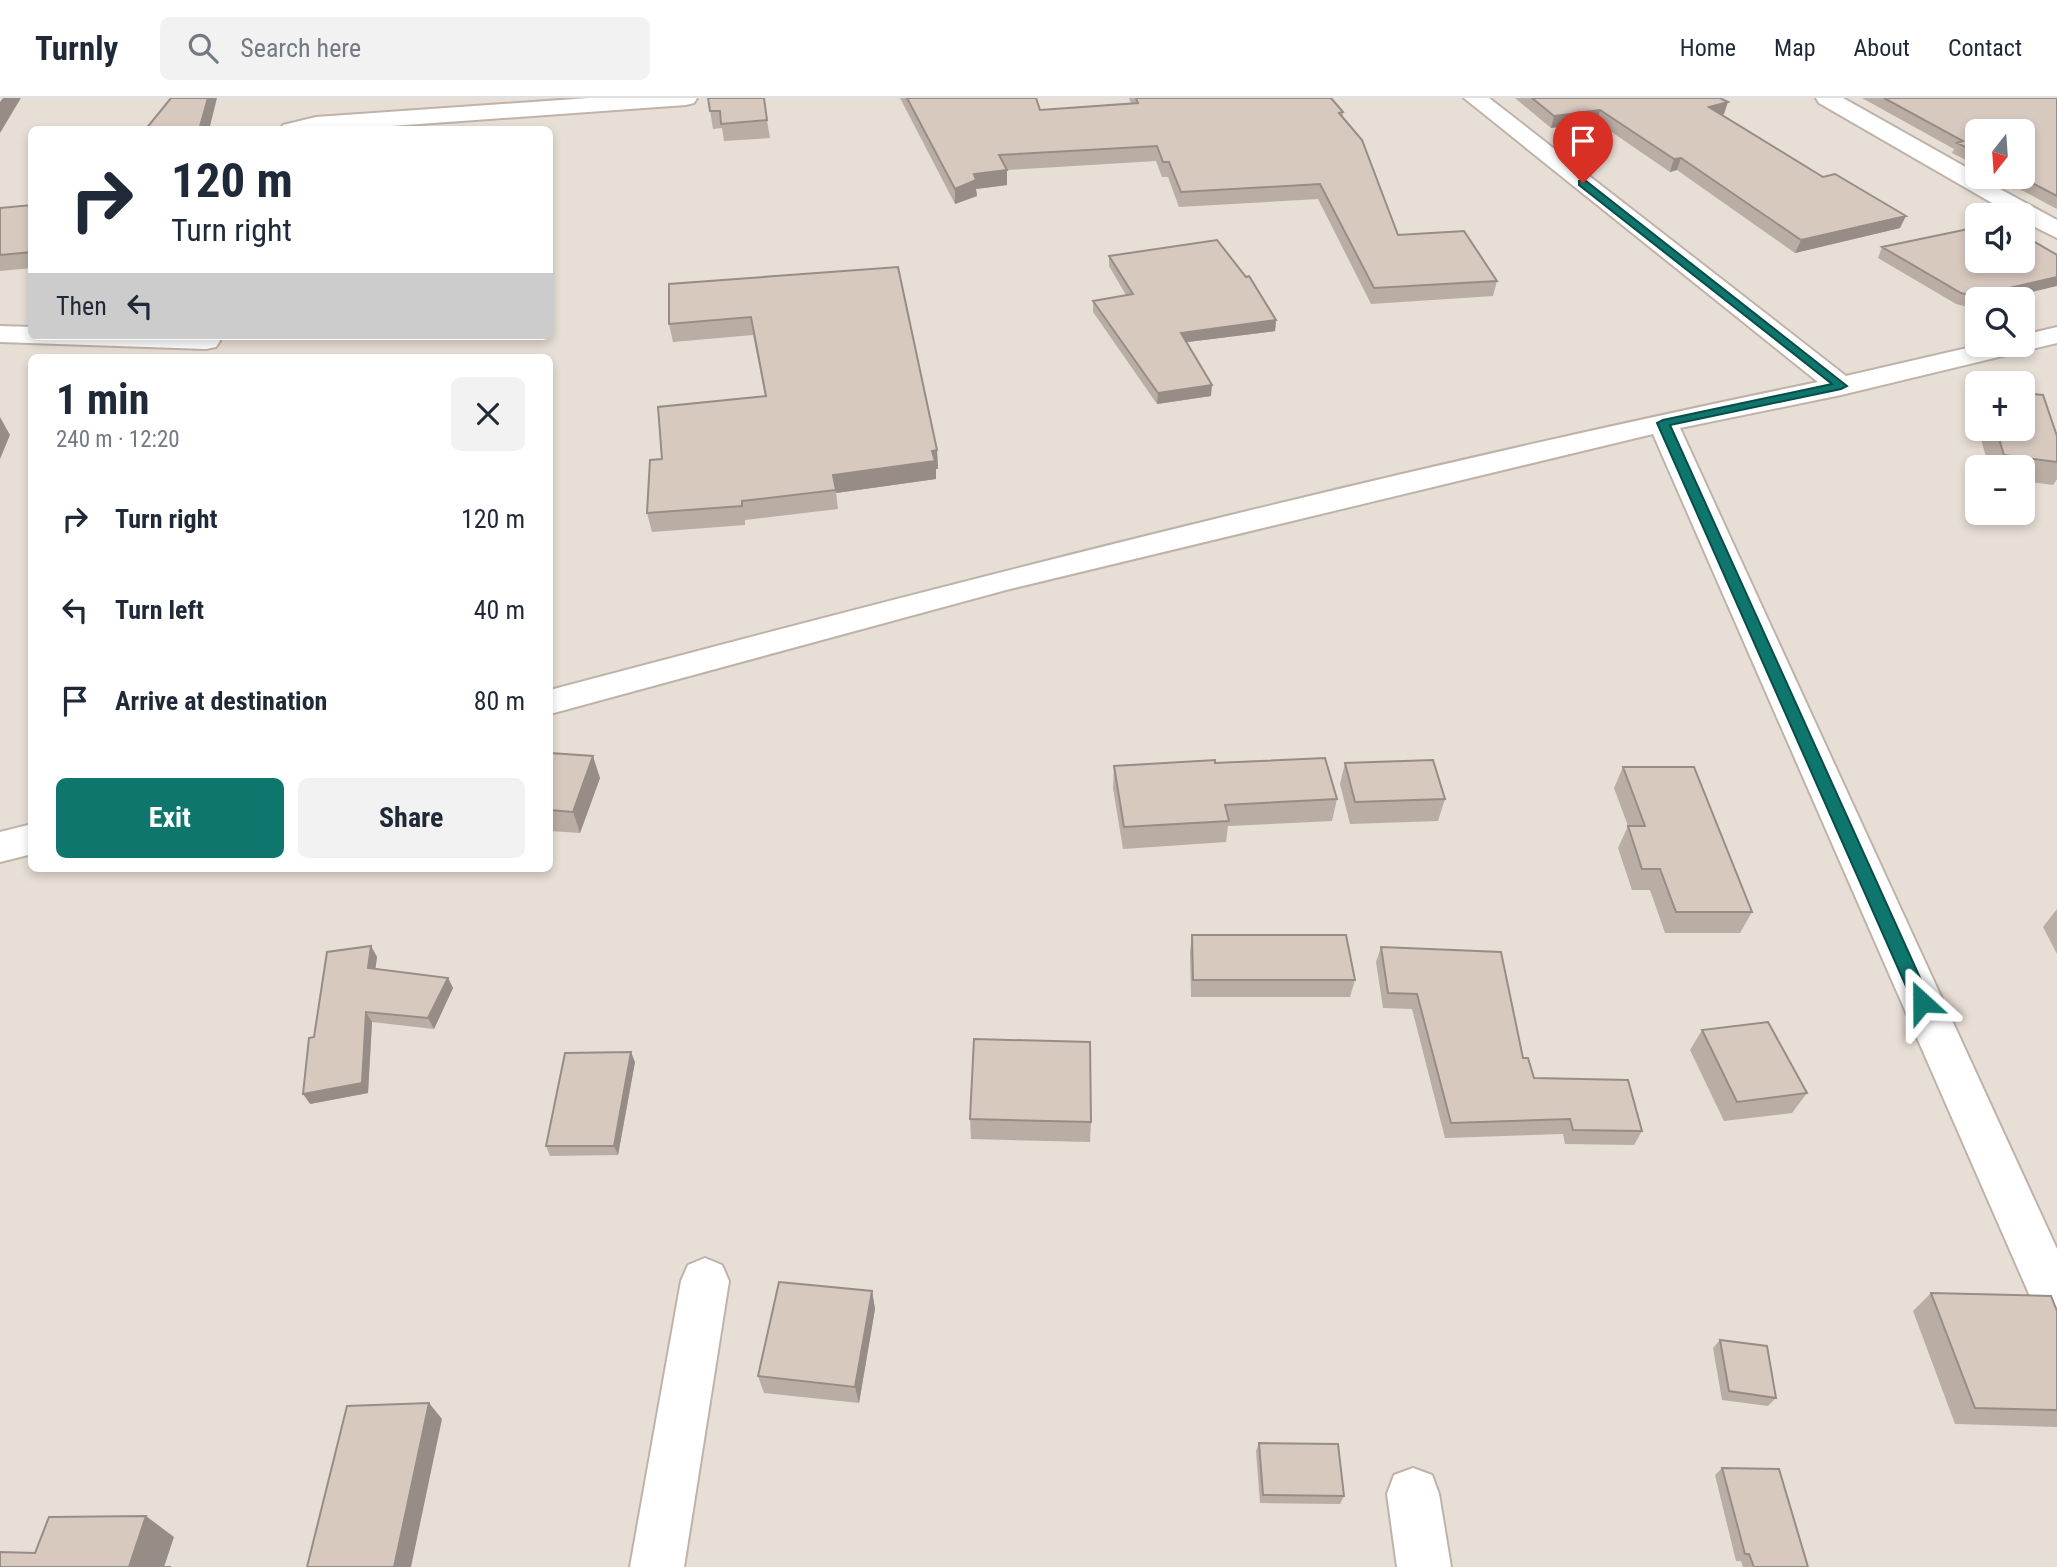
<!DOCTYPE html>
<meta charset="utf-8">
<style>
:root{--surface:#fff;--page:#f2f2f3;--text:#1f2937;--muted:#747a83;--line:#e0e1e3;--accent:#0f766e}
body{margin:0;font-family:"Roboto Condensed",sans-serif;background:var(--page);color:var(--text);height:100vh;display:flex;flex-direction:column;font-size:26px;white-space:nowrap}
*{box-sizing:border-box;margin:0}
p{font-size:23px;color:var(--muted)}
.icon{flex:none;width:38px;height:38px;fill:none;stroke:currentColor;stroke-width:2;stroke-linecap:round;stroke-linejoin:round}
.map{position:relative;flex:1;overflow:hidden}
.drawer{position:absolute;left:28px;top:256px;width:525px;height:518px;display:flex;flex-direction:column;background:var(--surface);border-radius:10px;box-shadow:0 4px 10px #0003}
.drawer>*{flex:none}
.top-card{position:absolute;left:28px;top:28px;width:525px;height:214px;border-radius:10px;box-shadow:0 4px 10px #0003;background:#fff;color:var(--text);overflow:hidden}
.needle{width:46px;rotate:197deg}
.buttons{position:absolute;left:1965px;top:21px;display:grid;gap:14px}
.buttons a{display:grid;place-items:center;width:70px;height:70px;border-radius:10px;background:var(--surface);box-shadow:0 4px 10px #0003;font-size:35px}
.pin{position:absolute;display:grid;place-items:center;width:60px;height:60px;color:#fff;margin:-72px -30px;border-radius:50% 50% 50% 0;rotate:-45deg;box-shadow:0 0 7px #0007}
.pin .icon{rotate:45deg}
.me{position:absolute;width:77px;margin:-38px;rotate:336deg;stroke-linejoin:round;filter:drop-shadow(0 0 5px #0008)}
.turn{display:flex;align-items:center;gap:24px;height:147px;padding:0 28px;font-size:32px}
.turn .icon{width:91px;height:91px;stroke-width:2.5}
.turn b{display:block;font-size:49px;line-height:60px}
.then{display:flex;align-items:center;height:66px;padding:0 28px;background:#0003;gap:14px;font-size:26px}
.round{display:grid;place-items:center;flex:none;width:74px;height:74px;border-radius:10px;background:var(--page)}
.head{display:flex;align-items:center;justify-content:space-between;height:119px;padding:0 28px}
h1{font-size:42px;font-weight:700;line-height:52px}
.action{display:flex;gap:14px;margin-top:auto;padding:14px 28px}
.action a{flex:1;height:80px;border-radius:10px;background:var(--accent);color:#fff;font-size:28px;font-weight:700;line-height:80px;text-align:center}
.action a+a{background:var(--page);color:var(--text)}
ul{padding:0;list-style:none}
li{display:flex;align-items:center;gap:21px;height:91px;padding:0 28px}
li div{flex:1}
li b{display:block;font-size:26px}
li em{font-style:normal}
header{display:flex;align-items:center;gap:42px;box-sizing:border-box;height:98px;padding:0 35px;background:var(--surface);border-bottom:2px solid var(--line)}
header strong{font-size:33px}
nav{display:flex;gap:38px;margin-inline-start:auto;font-size:24px}
.search{width:490px;height:63px;background:var(--page);display:flex;align-items:center;gap:18px;box-sizing:border-box;padding:0 24px;border-radius:10px;color:var(--muted);font-size:26px}
.map>svg:first-child{display:block}
.residential{fill:#e7ded5;fill-rule:evenodd}
.lines{fill:none;stroke-linecap:round;stroke-linejoin:round}
.minor-casing{stroke:#bfb3a9;stroke-width:4}
.minor{fill:#fff;fill-rule:evenodd}
.wall{fill:#baada4}
.shaded-wall{fill:#978d86}
.building{fill:#d8c9bf;stroke:#978d86;stroke-width:2}
.route{fill:#0f766e;stroke:#0a4d48;stroke-width:2}
</style>
<header>
<strong>Turnly</strong>
<div class="search"><svg class="icon" aria-label="search" viewBox="0 0 24 24"><circle cx="10" cy="10" r="6"/><path d="M15 15l6 6"/></svg>Search here</div>
<nav><a>Home</a><a>Map</a><a>About</a><a>Contact</a></nav>
</header>
<div class="map">
<svg width="2057" height="1469" viewBox="0 0 2057 1469">
<rect width="100%" height="100%" fill="#f3ede7"/>
<!-- residential -->
<path class="residential" d="M0,0H2057V1469H0ZM32,32H550V238H32ZM1978,33H2023V79H1978ZM1978,117H2023V163H1978ZM1978,201H2023V247H1978ZM32,259H550V770H32ZM1978,285H2023V331H1978ZM1978,369H2023V415H1978Z"/>
<g class="lines">
<!-- minor casing -->
<g class="minor-casing">
<path id="minor" d="M589,0H697L694,5L686,7L336,32H280L283,27L316,19Z
M1464,0H1489L1846,278L1980,247H2023V237L2057,229V245L1841,297L1680,330L2057,1151V1228L2040,1221L1653,336L1006,492L550,616V592C970,480 1392,372 1818,284Z
M1816,0H1843L1978,76V79L2057,122V140L2023,123V117H2013L1819,5Z
M0,228L32,229V238H216L220,243L216,249L206,251L0,244Z
M32,726V756L0,764V734Z
M705,1160L722,1167L729,1183L684,1469H630L681,1183L688,1167Z
M1413,1370L1432,1377L1439,1396L1451,1469H1397L1387,1396L1394,1377Z"/>
</g>
<!-- minor -->
<use href="#minor" class="minor"/>
</g>
<!-- wall -->
<path class="wall" d="M708,0L767,22L770,40L724,43L722,30L713,31Z
M900,0H1036L1040,12L1131,5L1129,0H1331L1343,14V19L1398,137L1497,183L1493,198L1371,206L1318,101L1179,109L1168,79H1162L1156,63L1007,72V87L976,91L977,98L955,106Z
M1515,0H1720L1724,16L1722,17L1900,130L1795,155L1677,72L1670,74L1597,24L1551,30Z
M1862,0H2057V111L1997,79H2023L1978,33V68L1952,55L1954,51Z
M32,107V170L0,173V110Z
M1882,149L2057,157L1978,201V207L1968,209L1956,206L1878,160Z
M1109,158L1276,222L1275,233L1187,244L1211,298L1157,306L1093,214V203L1126,197L1109,168Z
M898,169L937,352L938,371H936V381L836,395L838,411L745,422V427L652,434L647,415L662,361L765,298L753,237L673,244L669,226Z
M1978,301V331L1972,311Z
M1978,331H2023L2057,338V381L2053,387L2023,383V369H1989Z
M550,655L600,680L580,735L550,733Z
M1345,665L1445,701L1438,723L1350,726L1340,686Z
M1114,668L1337,701L1332,723L1228,728L1226,744L1123,751L1113,690Z
M1623,669L1752,814L1740,835H1665L1650,792H1632L1618,750L1628,728L1614,690Z
M2057,811V856L2043,829Z
M1192,837L1355,882L1350,899H1191L1190,854Z
M371,848L377,859L375,871L448,880L453,890L434,931L372,924L368,995L310,1006L314,939Z
M1381,849L1523,960L1534,980L1642,1033L1634,1047L1565,1046L1563,1036L1445,1040L1412,911L1383,910L1376,864Z
M1702,932L1807,995L1792,1015L1724,1023L1690,952Z
M635,964L618,1057L550,1058L546,1048Z
M970,1021L1091,1024L1090,1044L971,1041Z
M872,1193L875,1211L859,1305L764,1295L758,1278Z
M1931,1195L2057,1213V1329L1955,1326L1913,1213Z
M1720,1242L1776,1300L1768,1308L1722,1302L1713,1250Z
M1259,1345L1344,1398L1340,1406L1260,1405L1256,1353Z
M1722,1370L1808,1469H1743L1741,1463H1736L1715,1377Z"/>
<!-- shaded-wall -->
<path class="shaded-wall" d="M3,0H21L0,35V4Z
M208,0H217L209,32H199Z
M1728,4L1724,16L1705,21L1709,9Z
M1600,12L1597,24L1551,30L1554,18Z
M1681,60L1677,72L1670,74L1674,61Z
M1007,72V87L976,91L977,98L955,106V91L974,76Z
M1906,118L1900,130L1795,155L1801,142Z
M2057,179V188L2002,201H1978V207L1968,209L1974,198Z
M1276,222L1275,233L1180,245L1181,235Z
M1212,287L1211,298L1157,306L1158,295Z
M0,319L10,337L0,361Z
M937,352L938,371H936V381L836,395L833,377Z
M593,658L600,680L580,735L573,714Z
M371,848L377,859L374,881L368,870Z
M448,880L453,890L434,931L428,920Z
M366,914L372,924L368,995L310,1006L303,996Z
M631,954L635,964L618,1057L614,1048Z
M872,1193L875,1211L859,1305L855,1289Z
M429,1305L442,1321L411,1469H394Z
M146,1418L174,1439L164,1469H129Z"/>
<!-- building -->
<path class="building" d="M171,0H208L199,32H145Z
M708,0H764L767,22L721,26L720,13H710Z
M907,0H1036L1040,12L1138,5L1136,0H1331L1343,14L1339,15L1362,42L1398,137L1464,133L1497,183L1374,190L1320,86L1181,94L1169,64H1163L1157,48L999,57L1007,72L974,76L976,82L955,91Z
M1532,0H1720L1728,4L1709,9L1823,79L1835,76L1906,118L1801,142L1681,60L1674,61L1600,12L1554,18Z
M1884,0H2057V98L2021,79H2023V33H1978V55L1957,45L1963,43Z
M32,107V154L0,157V110Z
M1978,129V163H2023V137L2057,157V179L1974,198L1961,195L1882,149Z
M1217,142L1246,179L1249,178L1276,222L1181,235L1212,287L1158,295L1093,203L1133,196L1109,158Z
M898,169L937,352L932,353L935,363L833,377L836,392L742,403V408L647,415L650,362L662,361L658,309L766,298L751,219L669,226V186Z
M2023,295L2043,297L2057,338V364L2004,357L1996,331H2023Z
M550,655L593,658L573,714L550,712Z
M1325,660L1337,701L1225,707L1229,723L1124,729L1114,668L1215,662V665Z
M1433,662L1445,701L1355,704L1345,665Z
M1623,669H1694L1752,814H1676L1660,771H1642L1628,728H1645Z
M1192,837H1346L1355,882H1193Z
M371,848L368,870L448,880L428,920L366,914L362,985L303,996L309,940L314,939L327,854Z
M1381,849L1501,854L1523,960H1528L1534,980L1628,982L1642,1033L1573,1032L1570,1021L1451,1025L1417,896L1388,895Z
M1768,924L1807,995L1737,1004L1702,932Z
M974,941L1090,944L1091,1024L970,1021Z
M631,954L614,1048H546L565,955Z
M779,1184L872,1193L855,1289L758,1278Z
M1931,1195L2051,1198L2057,1213V1312L1975,1310Z
M1720,1242L1767,1248L1776,1300L1729,1293Z
M429,1305L394,1469H307L347,1308Z
M1259,1345L1338,1346L1344,1398L1263,1397Z
M1722,1370L1779,1371L1808,1469H1754L1749,1456H1745Z
M146,1418L129,1469H171H0V1454L35,1455L49,1419Z"/>
<!-- route -->
<path class="route" d="M1579,83H1586L1847,288L1841,291L1670,327L1931,904L1928,909L1922,911L1916,909L1913,904L1657,325L1663,322L1832,286L1579,87Z"/>
</svg>
<div class="buttons">
<a><svg class="needle" viewBox="-14 -14 28 28"><path d="M0-13l5 13h-10z" fill="#e53935"/><path d="M0 13l5-13h-10z" fill="#747a83"/></svg></a>
<a><svg class="icon" aria-label="sound" viewBox="0 0 24 24"><path d="M4 9h4l5-4v14l-5-4H4zM17 9q2 3 0 6"/></svg></a>
<a><svg class="icon" aria-label="search" viewBox="0 0 24 24"><circle cx="10" cy="10" r="6"/><path d="M15 15l6 6"/></svg></a>
<a>+</a>
<a>−</a>
</div>
<div class="pin" style="left:1583px;top:85px;background:#d93025"><svg class="icon" aria-label="arrive" viewBox="0 0 24 24"><path d="M6 21V4h12l-3 4 3 4H6"/></svg></div>
<svg class="me" style="left:1922px;top:904px" viewBox="-20 -20 40 40"><path d="M0-17L14 15 0 8-14 15z" fill="#0f766e" stroke="#fff" stroke-width="4"/></svg>
<div class="top-card">
<div class="turn"><svg class="icon" aria-label="right" viewBox="0 0 24 24"><path d="M7 20v-9h11M14 6l5 5-5 5"/></svg><div><b>120 m</b>Turn right</div></div>
<div class="then">Then<svg class="icon" aria-label="left" viewBox="0 0 24 24"><path d="M17 20v-9H6M10 6l-5 5 5 5"/></svg></div>
</div>
<section class="drawer">
<div class="head"><div><h1>1 min</h1><p>240 m · 12:20</p></div><a class="round"><svg class="icon" aria-label="close" viewBox="0 0 24 24"><path d="M6 6l12 12M18 6L6 18"/></svg></a></div>
<ul>
<li><svg class="icon" aria-label="right" viewBox="0 0 24 24"><path d="M7 20v-9h11M14 6l5 5-5 5"/></svg><div><b>Turn right</b></div><em>120 m</em></li>
<li><svg class="icon" aria-label="left" viewBox="0 0 24 24"><path d="M17 20v-9H6M10 6l-5 5 5 5"/></svg><div><b>Turn left</b></div><em>40 m</em></li>
<li><svg class="icon" aria-label="arrive" viewBox="0 0 24 24"><path d="M6 21V4h12l-3 4 3 4H6"/></svg><div><b>Arrive at destination</b></div><em>80 m</em></li>
</ul>
<div class="action"><a>Exit</a><a>Share</a></div>
</section>
</div>
